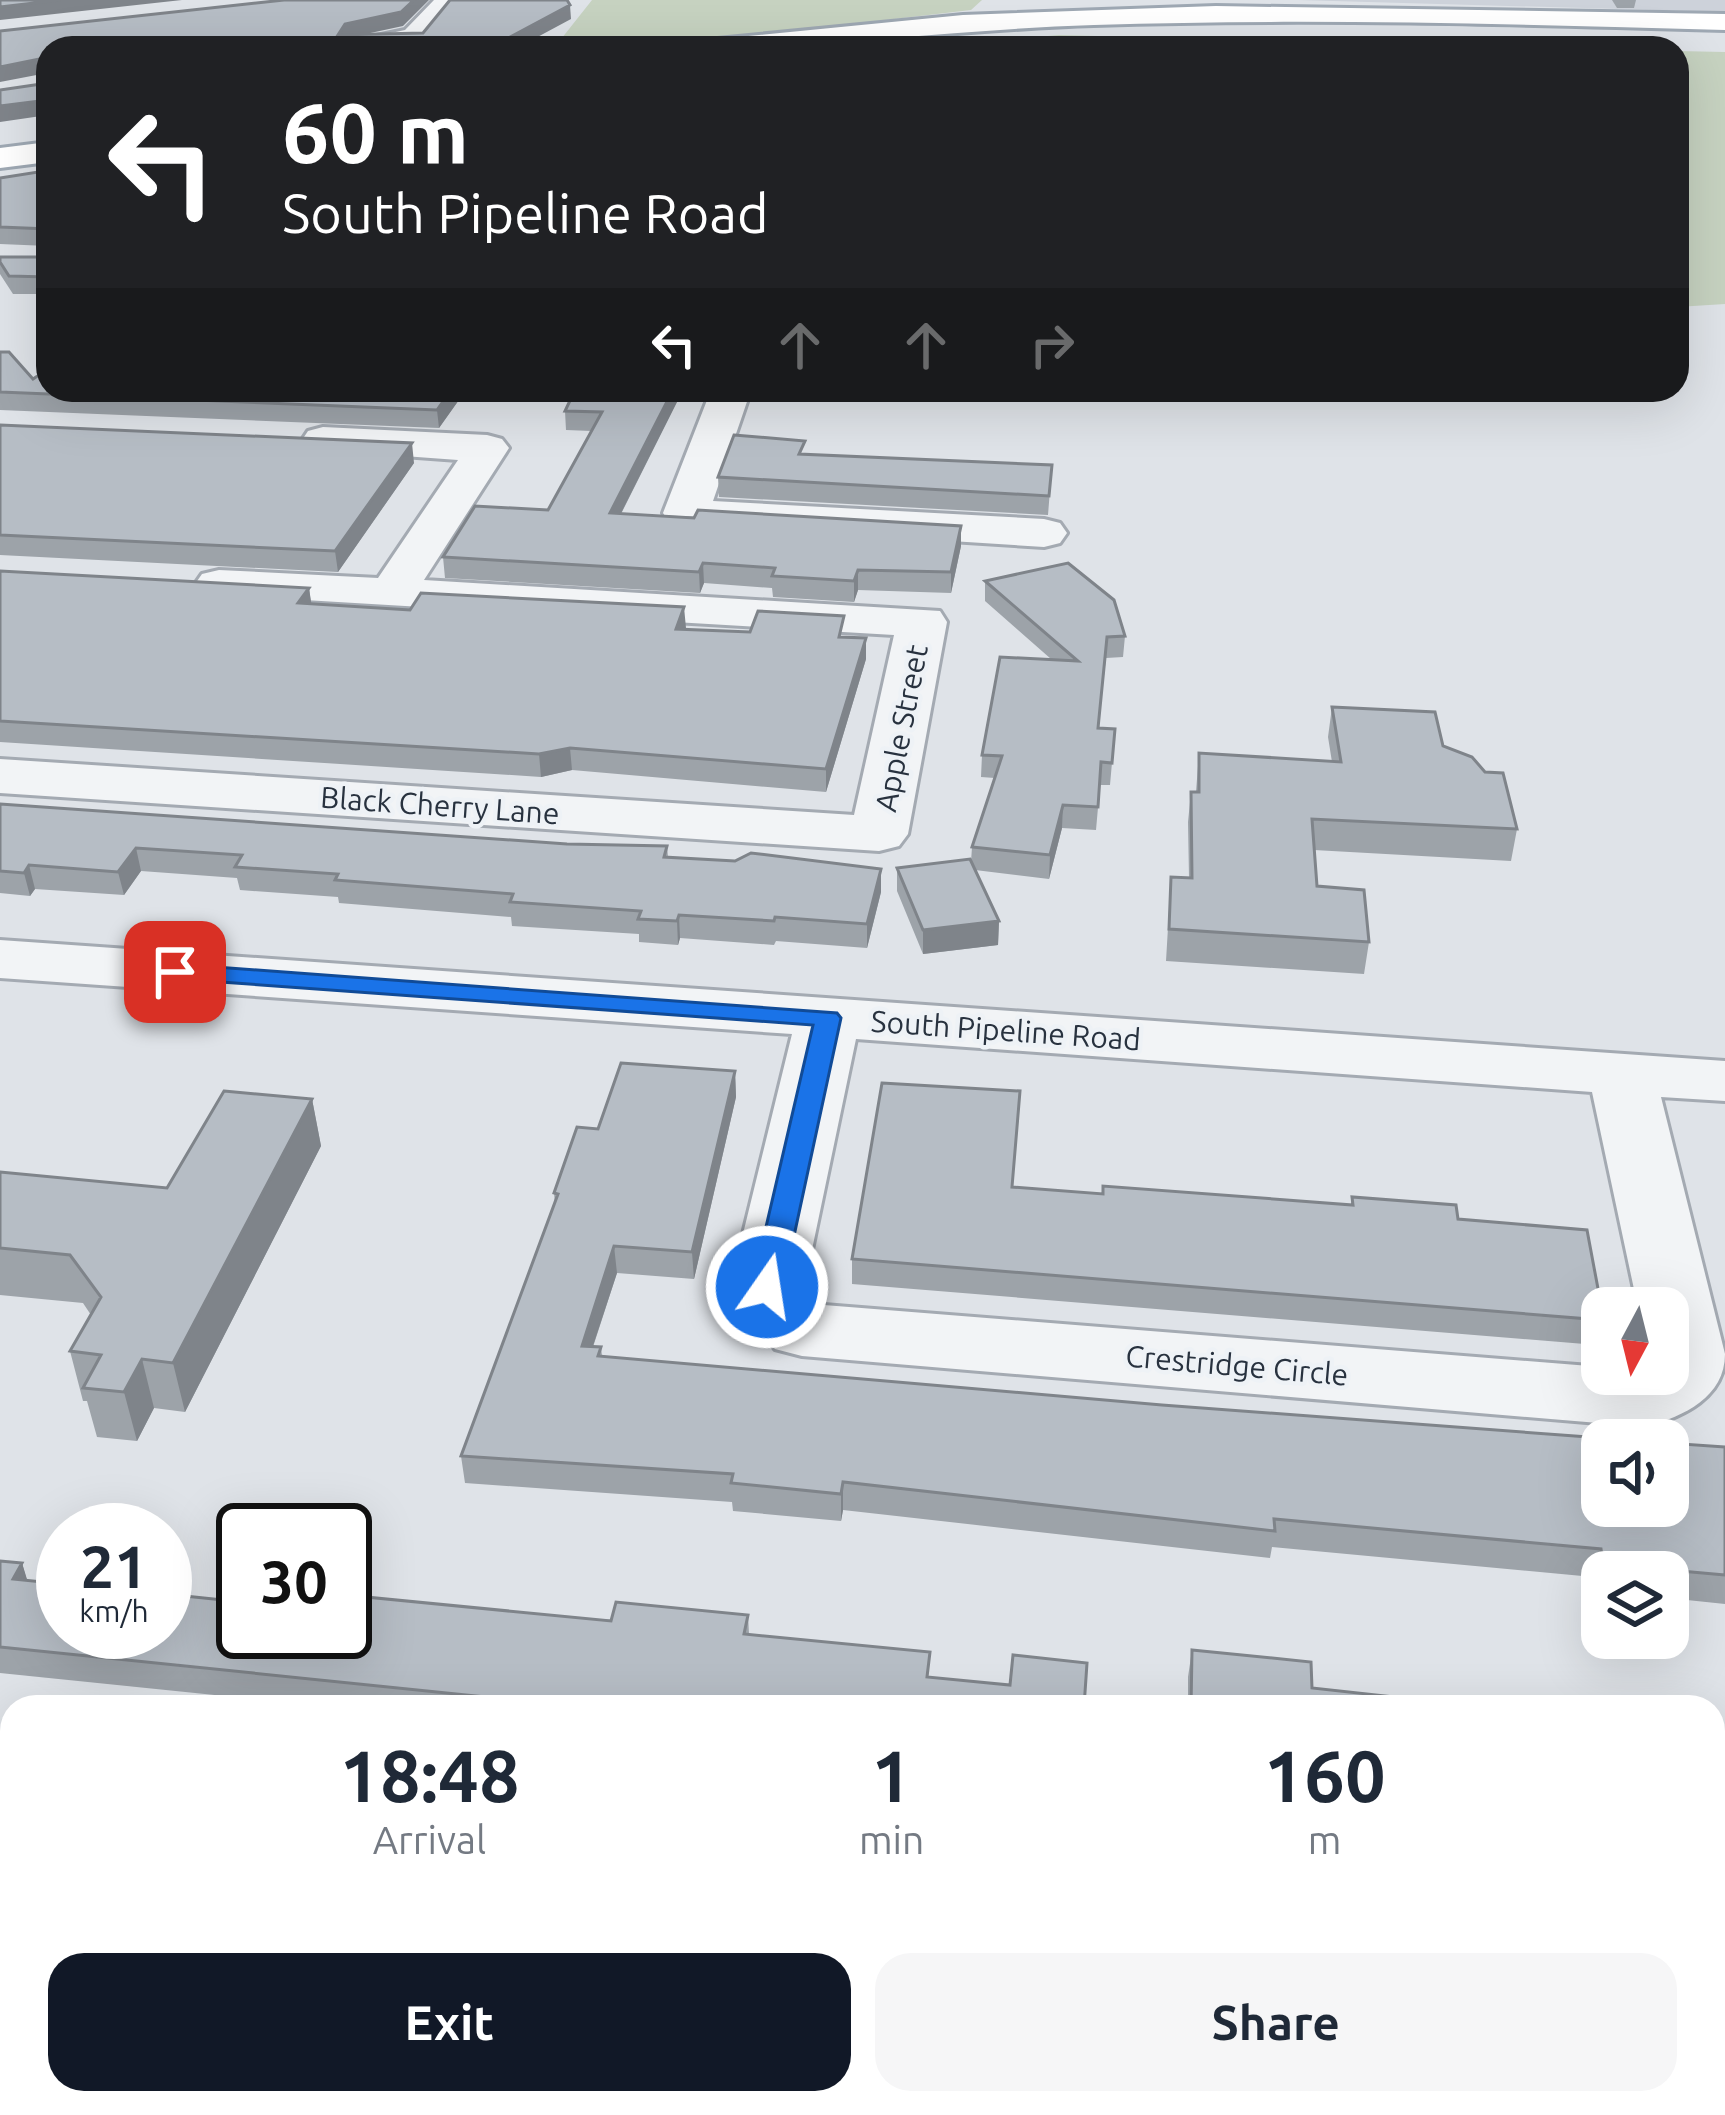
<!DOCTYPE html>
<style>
:root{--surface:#fff;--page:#f6f6f7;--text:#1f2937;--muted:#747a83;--accent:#111827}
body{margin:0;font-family:Ubuntu,sans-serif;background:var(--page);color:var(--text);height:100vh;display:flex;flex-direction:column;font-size:45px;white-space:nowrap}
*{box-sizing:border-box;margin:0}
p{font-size:39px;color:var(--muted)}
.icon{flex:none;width:66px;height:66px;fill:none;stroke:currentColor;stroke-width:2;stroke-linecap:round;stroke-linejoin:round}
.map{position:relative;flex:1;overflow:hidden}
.sheet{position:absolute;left:0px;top:1695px;width:1725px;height:420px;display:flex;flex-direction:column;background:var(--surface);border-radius:36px 36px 0 0;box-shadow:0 12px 48px #0002}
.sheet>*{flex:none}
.guide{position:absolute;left:36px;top:36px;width:1653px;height:366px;border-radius:36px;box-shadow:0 12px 48px #0002;background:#202124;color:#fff;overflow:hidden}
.needle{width:78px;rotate:187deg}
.controls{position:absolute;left:1581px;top:1287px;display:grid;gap:24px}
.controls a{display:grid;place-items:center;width:108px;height:108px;border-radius:24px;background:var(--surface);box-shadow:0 12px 48px #0002;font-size:60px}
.speed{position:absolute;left:36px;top:1503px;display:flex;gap:24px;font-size:60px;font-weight:700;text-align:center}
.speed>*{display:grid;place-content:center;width:156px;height:156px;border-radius:50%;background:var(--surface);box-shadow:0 12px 48px #0002;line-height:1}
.speed small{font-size:30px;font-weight:400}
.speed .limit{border:6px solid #111;border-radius:18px;background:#fff;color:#111}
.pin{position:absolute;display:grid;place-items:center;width:102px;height:102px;color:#fff;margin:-51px;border-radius:24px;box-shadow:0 6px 18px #0006}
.me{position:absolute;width:132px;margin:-66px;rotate:13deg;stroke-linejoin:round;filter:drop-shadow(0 0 9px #0008)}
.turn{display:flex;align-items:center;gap:42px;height:252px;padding:0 48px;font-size:54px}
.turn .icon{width:156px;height:156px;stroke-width:2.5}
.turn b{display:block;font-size:84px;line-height:102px}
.lanes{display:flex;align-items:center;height:114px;padding:0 48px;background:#0003;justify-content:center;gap:60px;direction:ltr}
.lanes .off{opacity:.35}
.eta{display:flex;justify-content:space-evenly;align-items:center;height:204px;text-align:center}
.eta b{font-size:72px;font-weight:700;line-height:84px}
.cta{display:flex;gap:24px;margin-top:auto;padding:24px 48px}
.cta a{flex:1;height:138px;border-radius:36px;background:var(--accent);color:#fff;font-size:48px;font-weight:700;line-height:138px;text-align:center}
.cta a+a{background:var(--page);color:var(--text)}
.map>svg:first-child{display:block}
.built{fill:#cdd2da}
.green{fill:#c6d2c0}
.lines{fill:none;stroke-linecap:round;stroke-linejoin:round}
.minor-casing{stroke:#a4aab2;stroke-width:6}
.major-casing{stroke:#9ea8b3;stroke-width:6}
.minor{fill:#f2f4f6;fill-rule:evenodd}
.major{fill:#fff;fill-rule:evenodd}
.wall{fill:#9da3a9}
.shaded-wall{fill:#7f848a}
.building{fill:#b6bdc5;stroke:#7f848a;stroke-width:3}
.route{fill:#1a73e8;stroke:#114b97;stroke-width:3}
.labels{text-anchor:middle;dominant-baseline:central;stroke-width:9;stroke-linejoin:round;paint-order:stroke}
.street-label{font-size:30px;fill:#28323f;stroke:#eef2f6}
</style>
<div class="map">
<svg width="1725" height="2115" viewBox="0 0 1725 2115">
<rect width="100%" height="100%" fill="#dfe3e8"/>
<!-- built -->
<path class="built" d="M1298,0H1725V12Z"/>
<!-- green -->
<path class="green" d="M592,0H982L971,10L647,48H554Z
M1059,35L1559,48H912Z
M1677,51L1725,52V304L1677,307Z"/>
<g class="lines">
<!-- minor casing -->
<g class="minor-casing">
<path id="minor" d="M434,0H462L424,42L344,48L348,42L405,30Z
M711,390H751L713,501L1044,519L1060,523L1067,533L1060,543L1044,547L670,523L663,513Z
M323,427L487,435L502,439L509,448L424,580L940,611L947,622L908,834L899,846L879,851L0,793V759L854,815L894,635L202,594L195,584L202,574L219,570L378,578L458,460L308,449L302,440L308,431Z
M0,940L1725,1061V1101L1661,1097L1725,1354C1725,1397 1684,1416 1646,1427L802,1356L775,1349L730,1287L792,1034L0,978ZM856,1039L1592,1092L1638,1308H1668V1374H1602V1367L824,1305L805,1283Z
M0,1764L12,1766V1846L0,1844Z
M1713,1979L1725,1982V2078L1713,2075Z"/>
</g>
<!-- major casing -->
<g class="major-casing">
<path id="major" d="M1216,6L1725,14V30C1515,24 1305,18 1094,25C960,29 827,48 693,48L707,40L963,15Z
M48,142V162L0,168V148Z"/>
</g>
<!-- minor -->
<use href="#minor" class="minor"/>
<!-- major -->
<use href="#major" class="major"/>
</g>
<!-- wall -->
<path class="wall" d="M1612,0H1636L1634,8H1617Z
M48,164V294H13L0,274V257H48V246L0,244V178L45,171Z
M0,352L33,379L461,397L439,428L0,410Z
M683,390L621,514L961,526V546L951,593L858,590L854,602L773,597L772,588L704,583L700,593L445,578L443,557L548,510L592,431L566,430L565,411Z
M0,425L414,463L338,572L0,555Z
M805,454L1052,465L1048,515L719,497L718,477Z
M0,571L309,588L311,604L685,629L845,637L866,659L826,792L572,770L541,777L0,742Z
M985,581L1125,636L1123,657L1106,658L1098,728L1115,729L1110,785H1100L1096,830L1062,828L1049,879L975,870L999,921L998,945L923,954L897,891V868L971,862L972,847L995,778L981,777L982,755L1051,659L985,601Z
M1332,707L1443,746L1517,829L1511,861L1314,850L1317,886L1369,942L1364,974L1166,961L1171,877L1189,878L1188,822L1191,792H1196L1199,753L1332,762L1328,737Z
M0,804L567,844L667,846L668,857L881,869V892L867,948L776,941L774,945L680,938L678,945L639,942V934L512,926L511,917L339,903L338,897L240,890L237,878L141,871L124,895L35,889L30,896L0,893Z
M735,1071L736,1097L694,1279L617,1273L593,1347H601L602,1356L1162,1405L1725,1447V1604L1668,1598V1572H1602V1592H1595L1593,1577L1272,1547L1270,1558L843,1510L841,1521L733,1511L732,1502L465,1483L461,1456L555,1204L554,1193L598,1129Z
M312,1099L321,1146L185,1412L154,1408L137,1441L97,1437L87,1401H83L70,1351L91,1315L83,1303L0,1295V1172L167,1188Z
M1013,1187L1103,1194L1351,1205L1352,1197L1458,1219L1602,1310V1327L1597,1345L852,1284V1259Z
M0,1561L22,1563L27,1581L243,1632L748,1615L749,1634L930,1677L1084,1707H331L0,1673Z
M1192,1650L1312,1688L1485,1707H1188V1677Z
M1713,1766L1725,1767V1853L1714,1852L1713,1855Z
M0,1917L12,1919V2032L0,2031Z
M488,2103H556L553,2115H490Z
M569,2103H1608L1704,2115H669Z"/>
<!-- shaded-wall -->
<path class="shaded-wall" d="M60,0H182L0,20V7Z
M414,0H429L403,26L347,38L338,35L345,24Z
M570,5L571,19L517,48H459Z
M45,58L47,73L0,82V67Z
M48,100V115L0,122V106Z
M451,390H461V397L439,428L437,410Z
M673,390H683L611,533L610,513Z
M412,443L414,463L338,572L335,551Z
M961,526V546L951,593V572Z
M703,563L704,583L700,593L699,572Z
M858,570V590L854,602V581Z
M309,588L312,608L298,603Z
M684,607L686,628L677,650L676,629Z
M866,638V659L826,792V769Z
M570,748L572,770L541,777L539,754Z
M1063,805L1062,828L1049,879L1050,855Z
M136,848L141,871L124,895L118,872Z
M29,865L35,889L30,896L24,873Z
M881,869V892L867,948V924Z
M679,915L680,938L678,945L677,921Z
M999,921L998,945L923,954V930Z
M735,1071L736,1097L694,1279L692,1252Z
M312,1099L321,1146L185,1412L173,1363Z
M614,1246L617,1273L584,1373L582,1346Z
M142,1359L154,1408L137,1441L124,1392Z
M843,1482V1510L841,1521V1494Z
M22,1563L30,1589L13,1579Z
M546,2103H556L553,2115H545Z"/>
<!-- building -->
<path class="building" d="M0,0H60L0,7Z
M284,0H414L401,12L345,24L338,35L423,33L450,0H567L570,5L499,43L459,48H48V61L45,58L0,67V31Z
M48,83V100L0,106V90Z
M48,164V277L9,276L0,262V257H48V229L0,227V178L45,171Z
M0,352H9L33,379L48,369V390H451L437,410L0,392Z
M575,390H673L610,513L694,518L698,510L961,526L951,572L858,570L854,581L772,576L775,568L703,563L699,572L443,557L475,506L548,510L602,412L565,411Z
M0,425L412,443L335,551L0,535Z
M734,435L805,441L799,454L1052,465L1049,496L718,477Z
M1068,563L1114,600L1125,636L1107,637L1098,728L1115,729L1112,763L1101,762L1098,807L1063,805L1050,855L972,847L1002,756L982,755L1000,657L1078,661L985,581Z
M0,571L309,588L298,603L410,610L421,593L684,607L676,629L750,632L758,611L844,616L839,637L866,638L826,769L570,748L539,754L0,721Z
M1332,707L1435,712L1443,746L1472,757L1485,772L1503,773L1517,829L1312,819L1317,886L1364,890L1369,942L1169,929L1171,877L1192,878L1191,792H1199V753L1341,762Z
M0,804L567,844L667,846L664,857L735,861L751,853L881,869L867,924L775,917L774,921L679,915L677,921L638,919L641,911L510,902L513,894L335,880L338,874L235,867L242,855L136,848L118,872L29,865L24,873L0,871Z
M970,859L999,921L923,930L897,868Z
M621,1063L735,1071L692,1252L614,1246L582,1346L601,1347L598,1356L1162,1405L1629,1440H1602V1506H1668V1443L1725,1447V1575L1603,1564L1601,1549L1274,1519L1275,1531L843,1482L841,1494L731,1483L733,1474L461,1456L558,1194L554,1193L577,1127L598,1129Z
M882,1083L1020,1091L1012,1187L1103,1194V1186L1353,1205L1352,1197L1456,1205L1458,1219L1587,1230L1602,1310V1320L852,1259Z
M224,1091L312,1099L173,1363L142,1359L124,1392L83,1388L101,1355L70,1351L101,1297L70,1255L0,1248V1172L167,1188Z
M0,1561L22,1563L13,1579L63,1584V1632H165V1594L243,1602V1632H345V1595L611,1621L616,1602L748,1615L744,1634L930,1652L927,1677L1010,1685L1013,1655L1087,1663L1084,1707H583L0,1647Z
M1192,1650L1311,1662L1312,1688L1485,1707H1191Z
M1713,1766L1725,1767V1826L1719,1825L1720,1834H1713Z
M0,1917L12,1919V2007L0,2006Z
M488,2103H546L544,2110Z
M726,2103H1608L1704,2115H825L771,2109L770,2115H723Z"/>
<!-- route -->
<path class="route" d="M175,964L837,1013L841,1018L783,1287L767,1297L752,1287L813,1025L165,978V966Z"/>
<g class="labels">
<!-- street labels -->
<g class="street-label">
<text transform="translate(901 728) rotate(-79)">Apple Street</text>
<text transform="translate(440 805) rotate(4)">Black Cherry Lane</text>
<text transform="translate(1006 1030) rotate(4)">South Pipeline Road</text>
<text transform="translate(1237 1365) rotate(5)">Crestridge Circle</text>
</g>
</g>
</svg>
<div class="controls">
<a><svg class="needle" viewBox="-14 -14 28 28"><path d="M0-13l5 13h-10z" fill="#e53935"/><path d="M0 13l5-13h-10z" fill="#747a83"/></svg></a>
<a><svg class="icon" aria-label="sound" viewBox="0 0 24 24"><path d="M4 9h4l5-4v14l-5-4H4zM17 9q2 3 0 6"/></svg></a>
<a><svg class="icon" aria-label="layers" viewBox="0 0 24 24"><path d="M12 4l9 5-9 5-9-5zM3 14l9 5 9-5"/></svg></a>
</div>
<div class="speed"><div>21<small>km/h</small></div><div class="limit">30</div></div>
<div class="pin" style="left:175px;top:972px;background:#d93025"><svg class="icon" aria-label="arrive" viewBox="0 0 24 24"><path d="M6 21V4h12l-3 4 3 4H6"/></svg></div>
<svg class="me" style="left:767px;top:1287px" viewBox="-20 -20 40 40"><circle r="17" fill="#1a73e8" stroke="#fff" stroke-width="3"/><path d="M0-11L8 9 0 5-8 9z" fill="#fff"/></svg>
<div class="guide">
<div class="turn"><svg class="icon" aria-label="left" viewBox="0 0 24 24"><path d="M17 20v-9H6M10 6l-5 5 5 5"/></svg><div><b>60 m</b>South Pipeline Road</div></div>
<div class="lanes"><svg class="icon" aria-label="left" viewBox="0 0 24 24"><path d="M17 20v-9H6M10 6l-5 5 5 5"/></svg><svg class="icon off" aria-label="ahead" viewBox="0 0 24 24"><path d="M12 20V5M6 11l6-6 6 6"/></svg><svg class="icon off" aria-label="ahead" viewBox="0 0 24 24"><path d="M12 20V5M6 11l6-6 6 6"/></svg><svg class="icon off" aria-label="right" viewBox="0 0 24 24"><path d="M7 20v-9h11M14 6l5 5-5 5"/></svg></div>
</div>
<section class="sheet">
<div class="eta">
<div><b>18:48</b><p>Arrival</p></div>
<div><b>1</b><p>min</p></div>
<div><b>160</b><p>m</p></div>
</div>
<div class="cta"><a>Exit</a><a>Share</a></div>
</section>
</div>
